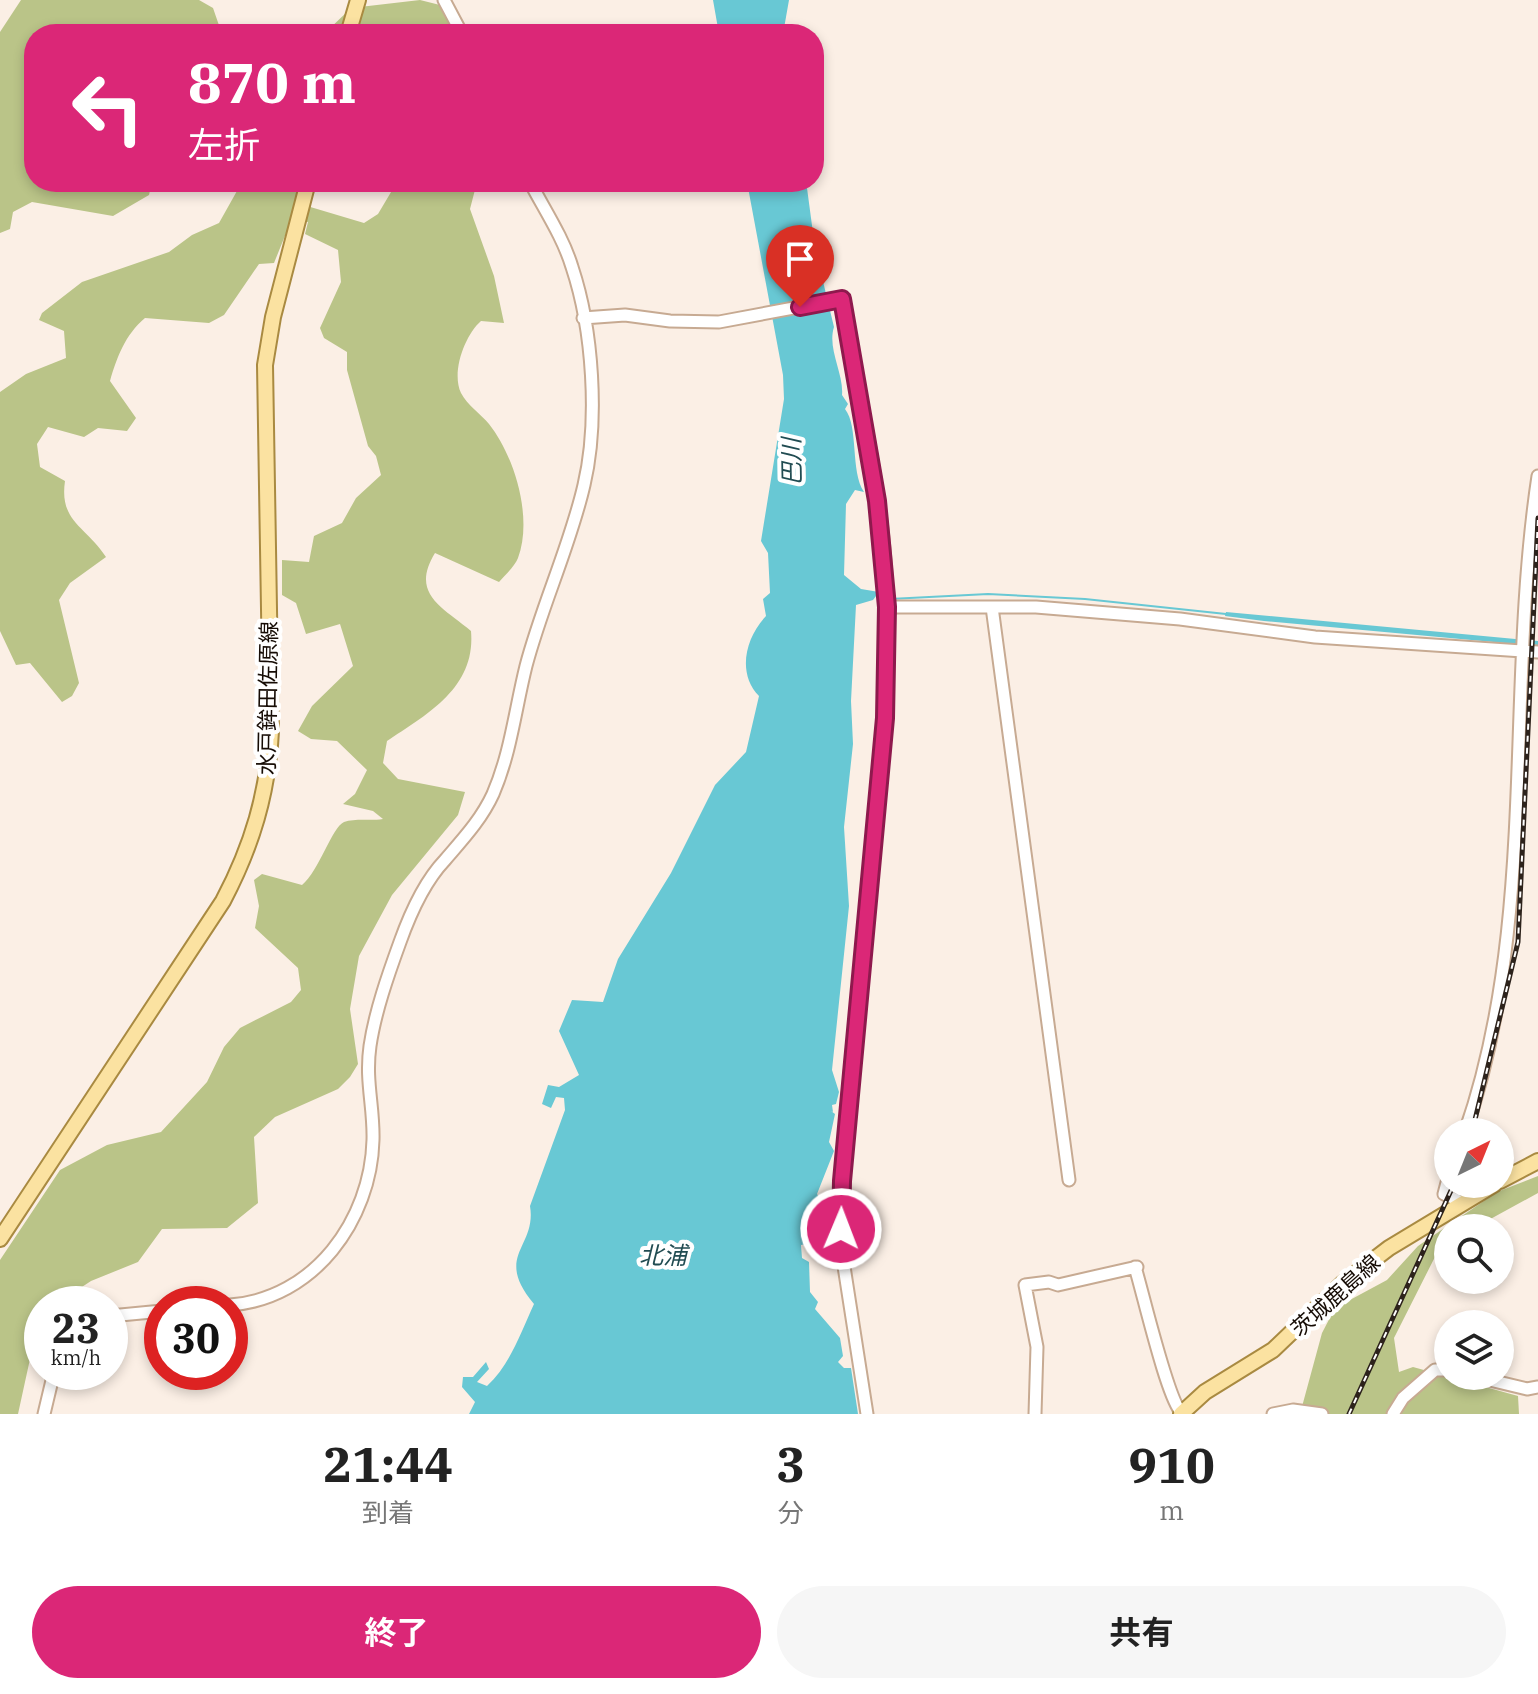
<!DOCTYPE html>
<html lang="ja">
<meta charset="utf-8">
<style>
:root{--surface:#fff;--page:#f6f6f6;--text:#222;--muted:#767676;--accent:#db2777}
body{margin:0;font-family:"IBM Plex Serif","Noto Sans JP",serif;background:var(--page);color:var(--text);height:100vh;display:flex;flex-direction:column;font-size:30px;white-space:nowrap}
*{box-sizing:border-box;margin:0}
p{font-size:26px;color:var(--muted)}
.icon{flex:none;width:44px;height:44px;fill:none;stroke:currentColor;stroke-width:2;stroke-linecap:round;stroke-linejoin:round}
.map{position:relative;height:1414px;overflow:hidden}
.drawer{display:flex;flex-direction:column;background:var(--surface);flex:1}
.drawer>*{flex:none}
.guide{position:absolute;left:24px;top:24px;width:800px;height:168px;border-radius:32px;box-shadow:0 4px 12px #0003;background:#db2777;color:#fff;overflow:hidden}
.needle{width:52px;rotate:43deg}
.buttons{position:absolute;left:1434px;top:1118px;display:grid;gap:16px}
.buttons a{display:grid;place-items:center;width:80px;height:80px;border-radius:50%;background:var(--surface);box-shadow:0 4px 12px #0003;font-size:40px}
.speed{position:absolute;left:24px;top:1286px;display:flex;gap:16px;font-size:40px;font-weight:700;text-align:center}
.speed>*{display:grid;place-content:center;width:104px;height:104px;border-radius:50%;background:var(--surface);box-shadow:0 4px 12px #0003;line-height:1}
.speed small{font-size:20px;font-weight:400}
.speed .limit{border:12px solid #d22;background:#fff;color:#111}
.pin{position:absolute;display:grid;place-items:center;width:68px;height:68px;color:#fff;margin:-82px -34px;border-radius:50% 50% 50% 0;rotate:-45deg;box-shadow:0 0 8px #0007}
.pin .icon{rotate:45deg}
.me{position:absolute;width:88px;margin:-44px;rotate:1deg;stroke-linejoin:round;filter:drop-shadow(0 0 6px #0008)}
.turn{display:flex;align-items:center;gap:28px;height:168px;padding:0 32px;font-size:36px}
.turn .icon{width:104px;height:104px;stroke-width:2.5}
.turn b{display:block;font-size:56px;line-height:68px}
.eta{display:flex;justify-content:space-evenly;align-items:center;height:136px;text-align:center}
.eta b{font-size:48px;font-weight:700;line-height:56px}
.action{display:flex;gap:16px;margin-top:auto;padding:16px 32px}
.action a{flex:1;height:92px;border-radius:48px;background:var(--accent);color:#fff;font-size:32px;font-weight:700;line-height:92px;text-align:center}
.action a+a{background:var(--page);color:var(--text)}
.map>svg:first-child{display:block}
.green{fill:#bac488}
.water{fill:#68c8d4}
.lines{fill:none;stroke-linecap:round;stroke-linejoin:round}
.stream{stroke:#68c8d4;stroke-width:2}
.minor-casing{stroke:#c7aa92;stroke-width:15}
.major-casing{stroke:#a98a41;stroke-width:18}
.minor{stroke:#fff;stroke-width:11}
.major{stroke:#fbe2a1;stroke-width:14}
.rail-casing{stroke:#2d231c;stroke-width:5}
.rail{stroke:#fff;stroke-width:2;stroke-dasharray:6;stroke-linecap:butt}
.route-casing{stroke:#8e194d;stroke-width:20}
.route{stroke:#db2777;stroke-width:14}
.labels{text-anchor:middle;dominant-baseline:central;stroke-width:8;stroke-linejoin:round;paint-order:stroke}
.street-label{font-size:22px;fill:#160c05;stroke:#fff}
.water-label{font-size:24px;font-style:italic;fill:#214c52;stroke:#fff}
</style>
<div class="map">
<svg width="1538" height="1414" viewBox="0 0 1538 1414">
<rect width="100%" height="100%" fill="#fbefe5"/>
<!-- green -->
<path class="green" d="M21,0H199L213,8L222,34H34V182H152L149,195L113,216L32,202L13,212L10,229L0,233V32Z
M420,0L440,5L454,34H324L351,8Z
M242,182H299L297,203L364,223L378,214L397,182H477L470,209L494,276L504,323L481,321C465,335 451,372 461,393C467,405 481,414 489,424C515,457 533,518 518,558C515,566 505,575 499,582L435,553C410,594 442,607 471,631C476,688 427,714 387,741L383,763L398,779L465,792L458,815L392,895L359,956L350,1009L358,1064L350,1077L338,1089L275,1117L254,1137L258,1203L227,1228L162,1229L138,1262L91,1281L56,1304H42L18,1414H0V1260L60,1170L107,1145L161,1132L207,1082L224,1047L240,1028L291,1002L301,990L298,968L255,928L259,906L254,880L262,874L302,885C319,871 332,827 344,822C355,818 371,821 383,819L373,811L343,804L355,794L367,770L337,741L311,739L298,731L312,706L353,666L340,624L306,634L296,603L282,595V560L309,562L314,536L342,523L356,498L381,475L376,456L368,446L347,370V352L324,338L320,328L341,282L338,250L305,234L308,222L291,221L274,263L259,264L224,315L209,323L145,318C125,335 117,357 110,381L136,418L127,431L98,428L84,437L48,427L37,444L40,467L65,481C59,522 86,526 106,557L70,583L59,600L79,683L72,696L62,702L30,663L16,665L0,631V392L26,374L66,358L64,331L39,320L42,313L82,282L169,252L192,235L219,223Z
M1538,1176V1193L1474,1228H1448V1241L1441,1245L1394,1338L1399,1372L1413,1367L1518,1396L1519,1414H1300L1322,1333L1335,1308L1387,1280L1418,1246L1497,1192Z"/>
<!-- water -->
<path class="water" d="M713,0H789L783,34H719Z
M747,182H803L807,188L815,248L834,327C827,349 844,374 842,395L848,404L845,409C859,427 850,471 864,492L855,490L846,504L844,575L861,589L879,592L873,600L856,605L851,701L853,744L844,827L849,906L832,1070L839,1092L836,1104L832,1105L833,1112L831,1111L835,1114L829,1142L834,1151L817,1194L821,1200L831,1199L832,1240L801,1245L802,1258L809,1262L810,1292L818,1302L815,1309L840,1338L843,1356L838,1362L844,1368H851L858,1414H469L475,1402L462,1387L463,1377H473L486,1362L489,1369L477,1382L487,1386C510,1365 521,1332 534,1304C493,1255 537,1248 530,1206L565,1110L564,1098L556,1097L551,1108L542,1104L548,1085L559,1087L579,1075L559,1031L572,1000L603,1002L618,959L671,873L715,785L746,752L759,696C737,674 745,638 766,616L763,599L770,593L768,553L761,541L784,399L783,375Z
M1226,612L1538,641V646L1264,621L1225,616Z"/>
<g class="lines">
<!-- stream -->
<path class="stream" d="M890,599L988,594L1085,599L1226,614"/>
<!-- minor casing -->
<g class="minor-casing">
<path id="minor" d="M444,0L462,34
M583,318L625,315L670,321L719,322L842,299C859,397 887,510 887,609C888,807 850,1002 841,1199L843,1260L867,1414
M887,607H1036L1180,619L1315,637L1538,652
M992,607L1069,1180
M1465,1132C1538,922 1505,693 1538,476
M1448,1179L1444,1194L1461,1202
M1135,1267C1143,1293 1168,1402 1182,1413
M230,1305C314,1299 371,1220 373,1140C374,1107 365,1081 370,1046C375,1012 388,975 400,942C410,914 424,882 445,860C463,839 481,820 493,794C511,752 515,710 526,666C542,605 570,546 584,485C599,421 593,330 572,267C563,237 544,209 530,182
M110,1316L162,1311
M1473,1376L1527,1389L1538,1387
M44,1414L54,1372
M1035,1414L1037,1347L1025,1285L1049,1282L1058,1285L1137,1267
M1273,1414L1293,1410L1322,1414
M1393,1414L1403,1398L1435,1370H1448"/>
</g>
<!-- major casing -->
<g class="major-casing">
<path id="major" d="M348,34L358,0
M1500,1181L1538,1161
M0,1239L223,901C252,846 268,793 271,731L265,365L273,317L308,182
M1181,1414L1205,1392L1273,1350L1342,1284L1389,1248L1495,1184"/>
</g>
<!-- minor -->
<use href="#minor" class="minor"/>
<!-- major -->
<use href="#major" class="major"/>
<!-- rail casing -->
<g class="rail-casing">
<path id="rail" d="M1472,1132L1518,942L1538,518
M1349,1414L1454,1184"/>
</g>
<!-- rail -->
<use href="#rail" class="rail"/>
</g>
<g class="lines">
<!-- route casing -->
<g class="route-casing">
<path id="route" d="M800,307L842,299L877,501L887,607L885,718L842,1181L841,1229"/>
</g>
<!-- route -->
<use href="#route" class="route"/>
</g>
<g class="labels">
<!-- street labels -->
<g class="street-label">
<text transform="translate(267 698) rotate(-89)">水戸鉾田佐原線</text>
<text transform="translate(1335 1295) rotate(-42)">茨城鹿島線</text>
</g>
<!-- water labels -->
<g class="water-label">
<text transform="translate(791 462) rotate(-91)">巴川</text>
<text x="663" y="1255">北浦</text>
</g>
</g>
</svg>
<div class="buttons">
<a><svg class="needle" viewBox="-14 -14 28 28"><path d="M0-13l5 13h-10z" fill="#e53935"/><path d="M0 13l5-13h-10z" fill="#767676"/></svg></a>
<a><svg class="icon" aria-label="search" viewBox="0 0 24 24"><circle cx="10" cy="10" r="6"/><path d="M15 15l6 6"/></svg></a>
<a><svg class="icon" aria-label="layers" viewBox="0 0 24 24"><path d="M12 4l9 5-9 5-9-5zM3 14l9 5 9-5"/></svg></a>
</div>
<div class="speed"><div>23<small>km/h</small></div><div class="limit">30</div></div>
<div class="pin" style="left:800px;top:307px;background:#d93025"><svg class="icon" aria-label="arrive" viewBox="0 0 24 24"><path d="M6 21V4h12l-3 4 3 4H6"/></svg></div>
<svg class="me" style="left:841px;top:1229px" viewBox="-20 -20 40 40"><circle r="17" fill="#db2777" stroke="#fff" stroke-width="3"/><path d="M0-11L8 9 0 5-8 9z" fill="#fff"/></svg>
<div class="guide">
<div class="turn"><svg class="icon" aria-label="left" viewBox="0 0 24 24"><path d="M17 20v-9H6M10 6l-5 5 5 5"/></svg><div><b>870 m</b>左折</div></div>
</div>
</div>
<section class="drawer">
<div class="eta">
<div><b>21:44</b><p>到着</p></div>
<div><b>3</b><p>分</p></div>
<div><b>910</b><p>m</p></div>
</div>
<div class="action"><a>終了</a><a>共有</a></div>
</section>
